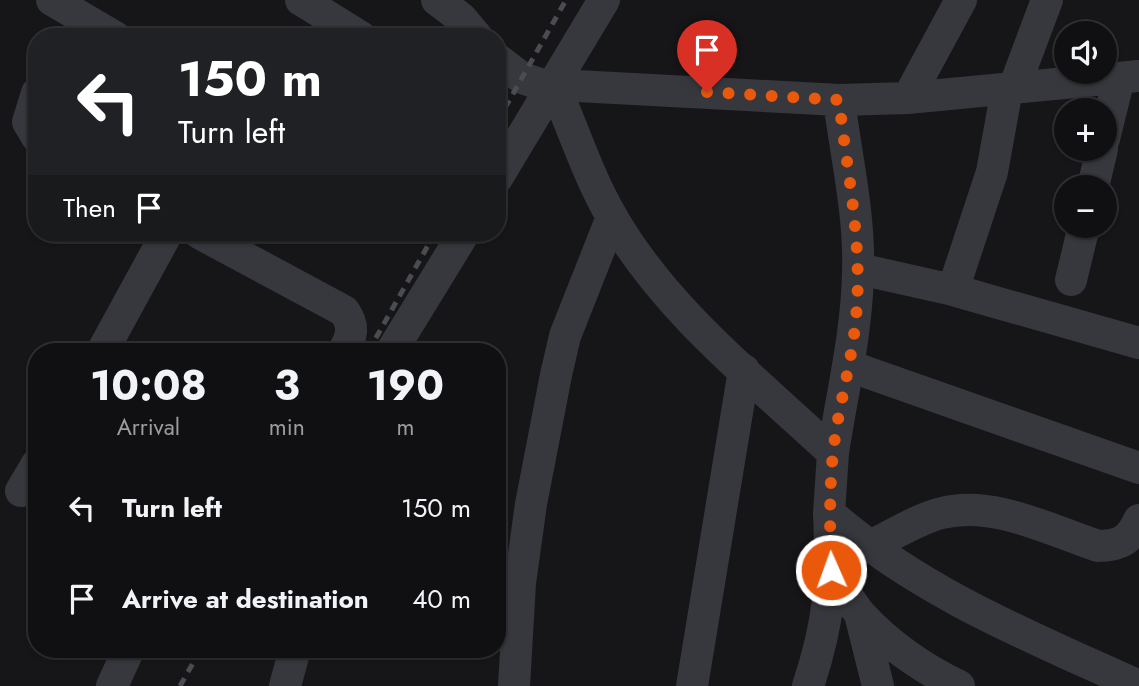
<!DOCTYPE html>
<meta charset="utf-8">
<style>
:root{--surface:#101012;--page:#19191b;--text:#f1f3f6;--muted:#9c9d9f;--line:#303032}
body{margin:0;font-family:Jost,sans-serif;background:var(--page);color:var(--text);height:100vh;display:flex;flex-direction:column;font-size:26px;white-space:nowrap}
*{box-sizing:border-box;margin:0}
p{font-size:23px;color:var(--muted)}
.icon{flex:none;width:38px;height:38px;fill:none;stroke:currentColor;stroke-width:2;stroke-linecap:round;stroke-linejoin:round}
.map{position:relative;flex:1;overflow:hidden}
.details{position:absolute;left:28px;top:343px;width:478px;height:315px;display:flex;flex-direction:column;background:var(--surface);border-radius:28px;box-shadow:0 2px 5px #0004,0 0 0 2px var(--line)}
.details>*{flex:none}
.guide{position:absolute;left:28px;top:28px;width:478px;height:214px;border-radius:28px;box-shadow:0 2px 5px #0004,0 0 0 2px var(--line);background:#202124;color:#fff;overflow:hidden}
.tools{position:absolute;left:1054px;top:21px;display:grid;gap:14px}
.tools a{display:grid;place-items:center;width:63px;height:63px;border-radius:50%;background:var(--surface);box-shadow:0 2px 5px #0004,0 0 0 2px var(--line);font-size:35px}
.pin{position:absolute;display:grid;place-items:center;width:60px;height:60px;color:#fff;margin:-72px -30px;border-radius:50% 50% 50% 0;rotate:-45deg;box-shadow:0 0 7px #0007}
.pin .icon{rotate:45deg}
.me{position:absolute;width:77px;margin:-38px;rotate:358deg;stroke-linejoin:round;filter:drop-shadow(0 0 5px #0008)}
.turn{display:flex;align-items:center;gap:24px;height:147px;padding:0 35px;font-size:32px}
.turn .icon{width:91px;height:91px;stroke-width:2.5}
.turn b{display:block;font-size:49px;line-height:60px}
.then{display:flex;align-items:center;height:66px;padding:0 35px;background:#0003;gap:14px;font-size:26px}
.eta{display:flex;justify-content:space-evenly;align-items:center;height:119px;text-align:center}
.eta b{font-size:42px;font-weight:700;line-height:49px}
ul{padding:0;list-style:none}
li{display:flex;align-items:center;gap:21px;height:91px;padding:0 35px}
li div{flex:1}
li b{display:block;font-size:26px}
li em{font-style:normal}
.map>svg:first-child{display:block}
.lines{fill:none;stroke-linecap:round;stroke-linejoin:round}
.minor{stroke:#37383d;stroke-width:32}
.rail{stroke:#4a4c52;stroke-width:5;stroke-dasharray:9 7;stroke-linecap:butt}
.route{stroke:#ea580c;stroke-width:12;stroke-dasharray:0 21.6}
</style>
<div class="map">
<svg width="1139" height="686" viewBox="0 0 1139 686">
<rect width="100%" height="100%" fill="#161618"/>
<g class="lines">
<!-- minor -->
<path class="minor" d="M52,0L115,37
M301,0L361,37
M437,0L461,18L477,37
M497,59L522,78L540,84L839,100L908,98L1139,76
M554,85C573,128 588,176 612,217C665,310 756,381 833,453L829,513C919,592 1031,637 1139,686
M1014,88L1047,0
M37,93L28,122L37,137
M908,98L961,0
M1104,139L1119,78
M497,178L604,0
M1093,187L1102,149
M199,233L344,311C355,326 352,337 343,352
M859,269L953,290L1139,343
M1071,280L1084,226
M953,290L992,172L1007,89
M102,352L167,233
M391,352L464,233
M849,366L1139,468
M833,453C842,393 857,333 858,272C860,215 846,156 839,100
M21,491L37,464
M868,547C892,536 917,519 942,513C993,500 1050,530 1098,546C1120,546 1130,540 1139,520
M831,570C841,584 850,603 862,616C889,645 924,669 959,686
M860,614L878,686
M112,686L129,649
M285,686L295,649
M514,686L520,583L531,504L556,375L565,336L612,217
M692,686L744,370
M808,686C830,620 832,581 829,513"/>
<!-- rail -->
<path class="rail" d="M497,122L566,0
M368,352L435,233
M180,686L201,649"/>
</g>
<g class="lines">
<!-- route -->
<path class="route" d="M707,92L839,100C847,172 863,244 856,317C852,363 838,407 833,453C829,492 830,531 831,570"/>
</g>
</svg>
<div class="tools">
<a><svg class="icon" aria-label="sound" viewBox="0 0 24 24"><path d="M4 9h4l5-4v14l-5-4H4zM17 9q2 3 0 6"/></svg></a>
<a>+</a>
<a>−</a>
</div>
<div class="pin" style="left:707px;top:92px;background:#d93025"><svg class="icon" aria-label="arrive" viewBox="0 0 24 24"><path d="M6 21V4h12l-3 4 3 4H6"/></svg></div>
<svg class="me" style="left:831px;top:570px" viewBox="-20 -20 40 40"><circle r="17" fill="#ea580c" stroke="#fff" stroke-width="3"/><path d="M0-11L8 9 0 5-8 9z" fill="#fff"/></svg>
<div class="guide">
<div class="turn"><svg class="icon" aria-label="left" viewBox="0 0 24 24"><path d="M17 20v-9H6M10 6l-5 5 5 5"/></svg><div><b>150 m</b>Turn left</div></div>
<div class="then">Then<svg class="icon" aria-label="arrive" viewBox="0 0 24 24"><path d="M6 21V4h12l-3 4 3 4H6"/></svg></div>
</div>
<section class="details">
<div class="eta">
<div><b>10:08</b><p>Arrival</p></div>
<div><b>3</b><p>min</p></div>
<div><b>190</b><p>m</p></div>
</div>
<ul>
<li><svg class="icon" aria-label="left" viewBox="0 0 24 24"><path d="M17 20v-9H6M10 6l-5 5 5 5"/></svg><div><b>Turn left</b></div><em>150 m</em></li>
<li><svg class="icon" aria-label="arrive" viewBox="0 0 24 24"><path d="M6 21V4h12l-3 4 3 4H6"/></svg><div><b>Arrive at destination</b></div><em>40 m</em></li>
</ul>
</section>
</div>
